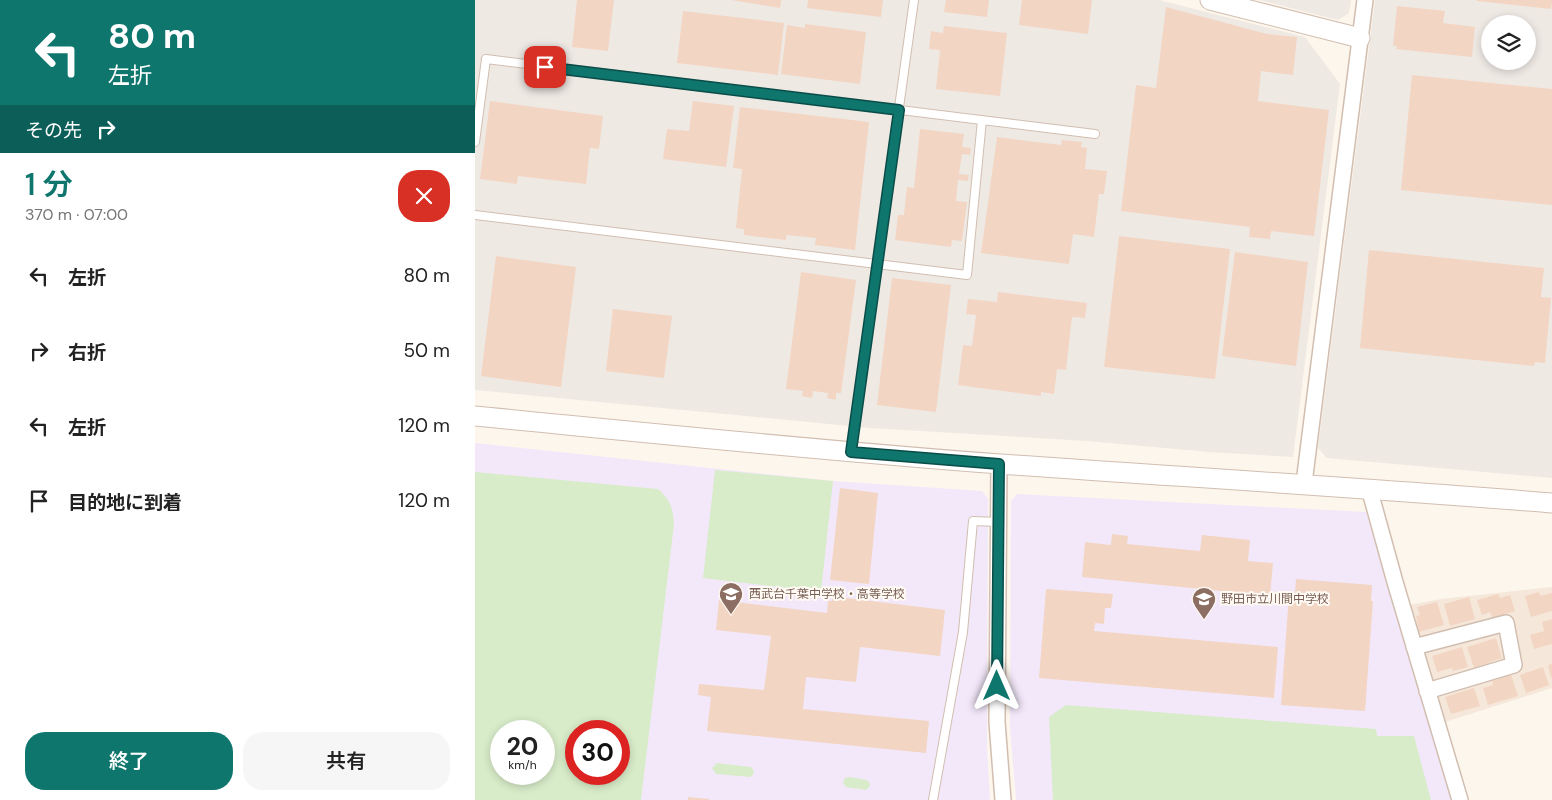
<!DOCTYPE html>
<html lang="ja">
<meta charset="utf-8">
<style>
:root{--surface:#fff;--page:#f6f6f6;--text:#222;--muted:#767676;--accent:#0f766e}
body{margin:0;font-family:"DM Sans","Noto Sans JP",sans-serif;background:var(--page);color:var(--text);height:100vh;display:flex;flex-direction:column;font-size:19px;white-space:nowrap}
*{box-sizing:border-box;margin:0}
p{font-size:16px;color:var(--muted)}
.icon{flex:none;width:28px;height:28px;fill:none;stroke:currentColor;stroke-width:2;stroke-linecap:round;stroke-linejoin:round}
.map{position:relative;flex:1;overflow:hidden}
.details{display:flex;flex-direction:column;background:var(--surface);width:475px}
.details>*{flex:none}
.guide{background:#0f766e;color:#fff;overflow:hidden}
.fabs{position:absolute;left:1006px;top:15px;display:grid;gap:10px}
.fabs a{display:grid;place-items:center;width:55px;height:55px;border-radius:50%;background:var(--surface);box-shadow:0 2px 8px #0003;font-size:25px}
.speed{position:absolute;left:15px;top:720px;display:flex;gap:10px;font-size:25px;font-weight:700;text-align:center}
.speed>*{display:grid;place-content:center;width:65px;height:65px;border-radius:50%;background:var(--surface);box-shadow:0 2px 8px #0003;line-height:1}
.speed small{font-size:12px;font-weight:400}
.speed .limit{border:8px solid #d22;background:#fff;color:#111}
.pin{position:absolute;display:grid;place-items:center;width:42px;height:42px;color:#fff;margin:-21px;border-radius:10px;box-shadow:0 2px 8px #0006}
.me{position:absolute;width:55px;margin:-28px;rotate:0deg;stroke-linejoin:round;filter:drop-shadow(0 0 4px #0008)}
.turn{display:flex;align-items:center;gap:18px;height:105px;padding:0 25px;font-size:22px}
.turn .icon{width:65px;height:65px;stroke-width:2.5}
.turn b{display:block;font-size:35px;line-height:42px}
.then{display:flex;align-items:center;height:48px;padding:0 25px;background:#0003;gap:10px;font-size:19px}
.round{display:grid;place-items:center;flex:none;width:52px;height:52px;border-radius:20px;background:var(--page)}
.summary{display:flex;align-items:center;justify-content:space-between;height:85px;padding:0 25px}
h1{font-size:30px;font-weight:600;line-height:38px;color:var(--accent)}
.primary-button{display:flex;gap:10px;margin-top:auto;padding:10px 25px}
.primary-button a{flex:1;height:58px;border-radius:20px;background:var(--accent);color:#fff;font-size:20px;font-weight:600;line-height:58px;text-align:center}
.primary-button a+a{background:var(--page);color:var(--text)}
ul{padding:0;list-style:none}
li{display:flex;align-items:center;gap:15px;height:75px;padding:0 25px}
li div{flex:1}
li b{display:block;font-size:19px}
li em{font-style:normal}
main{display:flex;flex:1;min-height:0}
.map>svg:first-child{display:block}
.residential{fill:#f5e8da}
.industrial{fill:#efe9e4;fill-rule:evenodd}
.education{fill:#f3e8fa;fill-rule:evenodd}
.green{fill:#d8ecc9;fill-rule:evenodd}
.building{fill:#f3d5c3}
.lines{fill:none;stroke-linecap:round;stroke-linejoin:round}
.service-casing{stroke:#d1beb0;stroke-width:10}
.minor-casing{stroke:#d1beb0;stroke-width:18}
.tertiary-casing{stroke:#d1beb0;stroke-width:21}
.service{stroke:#fff;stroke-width:8}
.minor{stroke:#fff;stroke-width:15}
.tertiary{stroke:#fff;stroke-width:19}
.route-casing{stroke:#0a4d48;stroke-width:12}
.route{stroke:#0f766e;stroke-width:9}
.labels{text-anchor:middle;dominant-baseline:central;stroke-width:4;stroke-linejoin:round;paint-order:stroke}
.education-label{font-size:12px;fill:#785e54;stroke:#fffaf3;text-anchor:start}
</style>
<main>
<section class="details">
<div class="guide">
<div class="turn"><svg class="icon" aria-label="left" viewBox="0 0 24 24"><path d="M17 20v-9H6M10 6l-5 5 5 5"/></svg><div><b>80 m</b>左折</div></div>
<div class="then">その先<svg class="icon" aria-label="right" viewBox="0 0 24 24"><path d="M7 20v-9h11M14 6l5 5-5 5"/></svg></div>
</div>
<div class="summary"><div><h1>1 分</h1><p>370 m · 07:00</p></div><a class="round" style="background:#d93025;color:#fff"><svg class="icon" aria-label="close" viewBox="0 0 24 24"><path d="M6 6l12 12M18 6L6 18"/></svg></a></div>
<ul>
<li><svg class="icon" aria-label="left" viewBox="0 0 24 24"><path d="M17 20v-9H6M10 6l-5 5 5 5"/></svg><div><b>左折</b></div><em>80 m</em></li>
<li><svg class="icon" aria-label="right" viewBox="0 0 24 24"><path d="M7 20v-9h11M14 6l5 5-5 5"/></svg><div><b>右折</b></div><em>50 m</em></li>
<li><svg class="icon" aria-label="left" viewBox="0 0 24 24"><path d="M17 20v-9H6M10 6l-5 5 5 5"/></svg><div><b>左折</b></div><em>120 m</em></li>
<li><svg class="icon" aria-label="arrive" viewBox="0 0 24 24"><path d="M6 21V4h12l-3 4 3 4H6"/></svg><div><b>目的地に到着</b></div><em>120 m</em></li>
</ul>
<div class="primary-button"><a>終了</a><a>共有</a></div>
</section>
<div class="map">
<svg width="1077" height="800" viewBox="0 0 1077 800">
<rect width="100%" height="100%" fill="#fdf6ec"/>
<!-- residential -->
<path class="residential" d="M1077,587V688L967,723L960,702L965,693L1047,668L1036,616L949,639L942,633L934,605L966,599Z
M1020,633L1028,637L1031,656L1026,663L962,682L955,678L948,658L953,651Z"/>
<!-- industrial -->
<path class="industrial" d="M0,0H684L830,37L865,84L818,457L734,452L612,441L395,428L0,390Z
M784,0H876L874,13L863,20Z
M900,0H1077V478L852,458L843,448ZM1015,24H1052V61H1015Z"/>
<!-- education -->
<path class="education" d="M0,443L358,481L507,491L513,499L512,749L515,800H0ZM26,731H69V774H26ZM101,731H144V774H101Z
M542,494L891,512L977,800H541L535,727L536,501Z"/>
<!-- green -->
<path class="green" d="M240,470L358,481L346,592L228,578Z
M0,472L183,489C195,499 198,508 199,524L166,800H0ZM69,731V774H26V731ZM144,731V774H101V731Z
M591,705L901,729L902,736H939L956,800H578L574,717Z
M242,763L276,767L279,771L278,775L275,777L241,774L237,768Z
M374,777L392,780L395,784V786L391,790L371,787L368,783L370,778Z"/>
<!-- building -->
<path class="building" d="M102,0H139L133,51L97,47Z
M256,0H306L305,8Z
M333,0H408L406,17L332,8Z
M471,0H514L512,17L469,12Z
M547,0H617L613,34L544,25Z
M1002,0H1077V2L1076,9L1002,1Z
M922,6L970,11L968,23L1000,27L997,57L921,49L922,46H918Z
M691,7L792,34L822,37L818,75L786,71L783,101L854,110L839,236L796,231L795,239L774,237L775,227L646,211L661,85L681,88Z
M208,11L309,23L303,75L202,63Z
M330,24L391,32L385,84L306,74L312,25L330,28Z
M469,26L532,33L525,96L461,89L465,50L454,49L456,31L468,33Z
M937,75L1077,89V205L926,190Z
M15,101L128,116L124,149L115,148L111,184L43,176L42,184L5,179Z
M218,101L259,106L251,167L188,159L192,129L214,131Z
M265,107L394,122L380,250L340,245L341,238L311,235V240L269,235V229L261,228L267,169L258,168Z
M445,129L489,134L487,147L496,148L495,155L487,154L484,174L494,175L493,181L483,180L481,201L492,202L487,241L477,240L476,247L420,240L423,215H429L432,187L439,188Z
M522,137L586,145L587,140L607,142L606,147L612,148L610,169L632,171L629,194H624L619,237L598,234L594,264L506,253Z
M644,236L755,249L740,379L629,367Z
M894,250L1069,268L1066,297L1076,298L1070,363L1060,362L1059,366L885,348Z
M760,252L833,262L821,366L747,356Z
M21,256L101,267L86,387L6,376Z
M326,272L381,280L366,393H361V400L352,398L353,393L338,391L337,398L327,396L328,391L311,389Z
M417,278L476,285L461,412L402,405Z
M523,292L612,303L610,318L597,317L591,370L582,369L579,394L566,392V396L483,385L488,345L497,346L501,315L491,314L493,299L522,302Z
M138,309L197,316L189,378L131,371Z
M365,488L403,493L394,584L355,580Z
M637,534L653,536L652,544L725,551L727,535L775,540L773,561L798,563L795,596L607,577L610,542L636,545Z
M821,579L897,585L896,601H898L890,711L806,705L814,594H820Z
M571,589L638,594L636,608H630L629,624L620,623L619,631L803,647L799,698L564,678Z
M1064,592L1065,596L1077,593V611L1056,617L1050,596Z
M1023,594L1025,598L1035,595L1040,611L1017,618L1015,612L1007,615L1002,600Z
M363,597L470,610L465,656L385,647L381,682L331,677L328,709L454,721L451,753L232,731L236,697L223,695L224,684L289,690L296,636L241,630L244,600L352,613L353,601H357V599L363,600Z
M994,597L1000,619L975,626L969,604Z
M962,602L969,625L944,632L941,616L945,615L942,607Z
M1077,619V644L1059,649L1055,635L1069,631L1067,622Z
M1021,638L1027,658L999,668L992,647Z
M987,647L993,667L978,671L977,668L962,672L957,656Z
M1077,664V678H1076L1073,665Z
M1068,667L1074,685L1051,693L1045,675Z
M1036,675L1043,696L1013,705L1008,688L1018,685L1017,681Z
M999,688L1005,706L976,714L970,697Z
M213,797L234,799V800H213Z"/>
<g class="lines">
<!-- service casing -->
<g class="service-casing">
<path id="service" d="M0,142L11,59L620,134
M0,215L492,275L507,120
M376,451L439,0
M458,800L488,632L498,521L523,522"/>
</g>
<!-- minor casing -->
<g class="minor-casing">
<path id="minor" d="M524,464L522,722L528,800
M829,483L890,0
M894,488L920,582L985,800
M939,647L1031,623L1039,665L952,691"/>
</g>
<!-- tertiary casing -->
<g class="tertiary-casing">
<path id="tertiary" d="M735,0L885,38
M0,416C175,433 349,451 525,464C709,477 893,488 1077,503"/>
</g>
<!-- service -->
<use href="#service" class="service"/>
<!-- minor -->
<use href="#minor" class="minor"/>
<!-- tertiary -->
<use href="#tertiary" class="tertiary"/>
</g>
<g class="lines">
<!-- route casing -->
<g class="route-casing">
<path id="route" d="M70,67L424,110L376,452L524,464L522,686"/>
</g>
<!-- route -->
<use href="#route" class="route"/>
</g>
<!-- icons -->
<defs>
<g id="school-pin" transform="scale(1.25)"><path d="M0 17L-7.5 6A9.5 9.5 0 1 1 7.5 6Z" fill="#8d6e63" stroke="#fffaf3"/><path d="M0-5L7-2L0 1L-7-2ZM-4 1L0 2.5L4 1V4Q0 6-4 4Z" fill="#fff"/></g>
</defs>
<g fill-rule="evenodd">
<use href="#school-pin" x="256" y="594"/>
<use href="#school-pin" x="729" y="599"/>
</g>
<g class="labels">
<!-- education labels -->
<g class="education-label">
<text x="274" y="594">西武台千葉中学校・高等学校</text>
<text x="746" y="599">野田市立川間中学校</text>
</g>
</g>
</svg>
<div class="fabs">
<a><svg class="icon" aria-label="layers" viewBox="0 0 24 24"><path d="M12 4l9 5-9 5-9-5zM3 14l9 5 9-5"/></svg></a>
</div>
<div class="speed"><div>20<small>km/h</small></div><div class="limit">30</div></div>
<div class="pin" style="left:70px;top:67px;background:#d93025"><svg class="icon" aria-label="arrive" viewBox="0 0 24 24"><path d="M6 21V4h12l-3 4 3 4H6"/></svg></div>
<svg class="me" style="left:522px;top:686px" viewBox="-20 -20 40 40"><path d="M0-17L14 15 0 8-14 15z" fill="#0f766e" stroke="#fff" stroke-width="4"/></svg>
</div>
</main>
